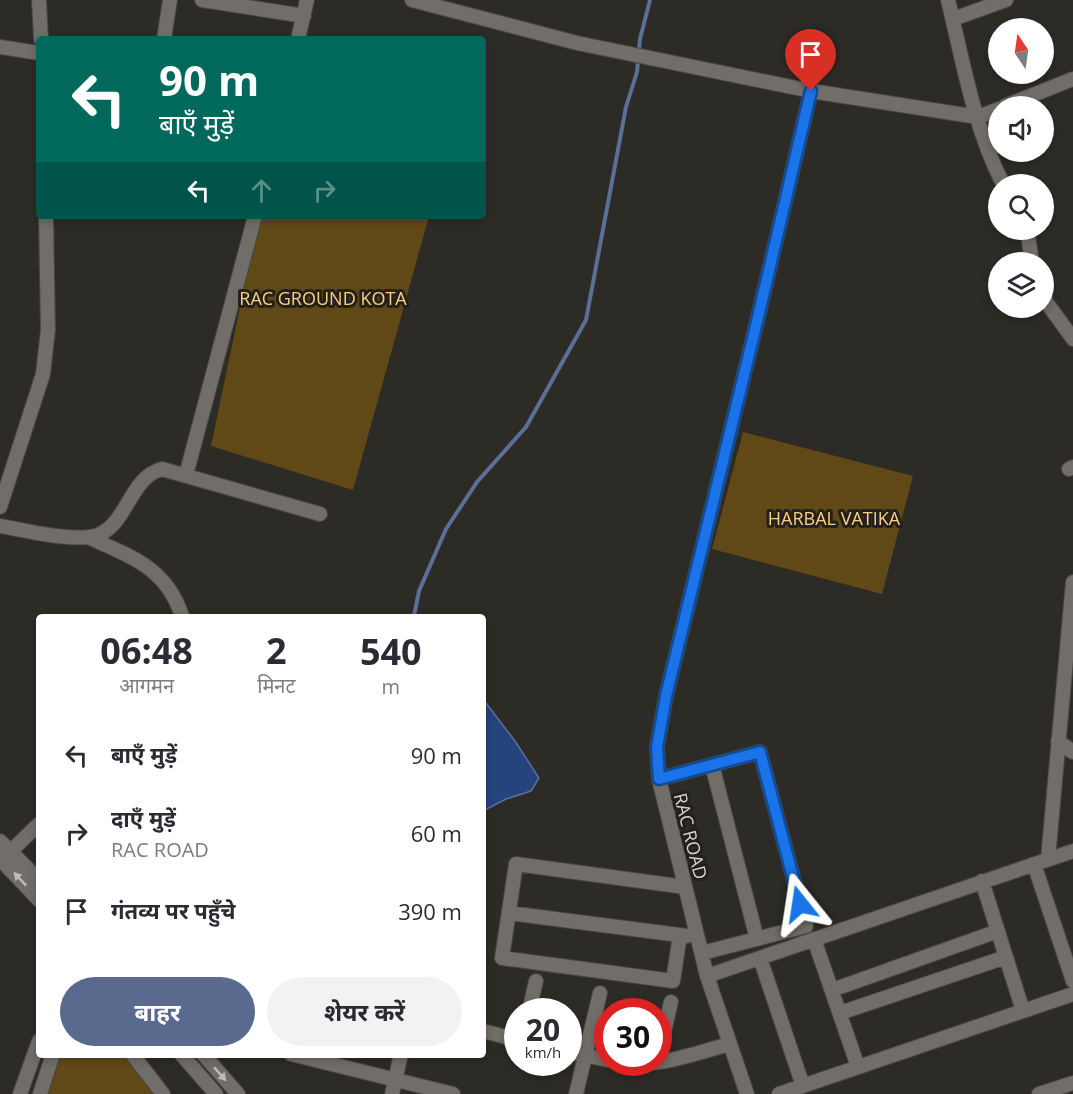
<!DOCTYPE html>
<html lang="hi">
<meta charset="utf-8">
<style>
:root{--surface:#fff;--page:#f2f2f3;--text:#2b2b33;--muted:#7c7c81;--accent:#596a8e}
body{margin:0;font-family:"Open Sans","Noto Sans Devanagari",sans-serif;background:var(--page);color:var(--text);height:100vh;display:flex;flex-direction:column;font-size:22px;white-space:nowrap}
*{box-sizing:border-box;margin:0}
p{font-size:20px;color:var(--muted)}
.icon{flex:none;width:33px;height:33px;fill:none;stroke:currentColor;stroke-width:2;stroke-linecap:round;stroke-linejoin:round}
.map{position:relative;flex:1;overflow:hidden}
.drawer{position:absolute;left:36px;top:614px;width:450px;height:444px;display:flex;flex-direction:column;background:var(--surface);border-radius:6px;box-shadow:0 3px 9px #0003}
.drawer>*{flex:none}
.hud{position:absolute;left:36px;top:36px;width:450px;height:183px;border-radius:6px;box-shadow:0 3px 9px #0003;background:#00695c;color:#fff;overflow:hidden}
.needle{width:39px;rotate:347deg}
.buttons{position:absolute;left:988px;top:18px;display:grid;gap:12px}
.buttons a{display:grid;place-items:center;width:66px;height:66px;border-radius:50%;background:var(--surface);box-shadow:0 3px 9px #0003;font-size:30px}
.speed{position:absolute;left:504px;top:998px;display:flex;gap:12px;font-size:30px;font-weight:700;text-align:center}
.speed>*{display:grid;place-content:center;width:78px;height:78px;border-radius:50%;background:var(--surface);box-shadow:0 3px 9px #0003;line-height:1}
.speed small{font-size:15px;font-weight:400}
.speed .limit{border:9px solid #d22;background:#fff;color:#111}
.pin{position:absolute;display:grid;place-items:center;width:51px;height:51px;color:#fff;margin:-62px -26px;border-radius:50% 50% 50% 0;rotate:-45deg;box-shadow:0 0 6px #0007}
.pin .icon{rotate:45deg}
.me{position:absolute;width:66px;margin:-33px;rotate:345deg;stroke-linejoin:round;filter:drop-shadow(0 0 4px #0008)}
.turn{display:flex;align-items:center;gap:21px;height:126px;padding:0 24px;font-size:27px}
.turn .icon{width:78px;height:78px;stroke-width:2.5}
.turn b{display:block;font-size:42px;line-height:51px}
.lanes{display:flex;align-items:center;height:57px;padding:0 24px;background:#0003;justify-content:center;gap:30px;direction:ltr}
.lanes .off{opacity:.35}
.eta{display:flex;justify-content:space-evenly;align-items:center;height:102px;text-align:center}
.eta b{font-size:36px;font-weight:700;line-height:42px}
.primary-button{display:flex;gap:12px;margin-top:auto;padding:12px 24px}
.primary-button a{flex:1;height:69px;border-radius:36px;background:var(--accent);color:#fff;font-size:24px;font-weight:700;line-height:69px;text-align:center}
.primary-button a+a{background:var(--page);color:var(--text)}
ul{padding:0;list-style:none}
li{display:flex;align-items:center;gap:18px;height:78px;padding:0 24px}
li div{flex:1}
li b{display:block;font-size:22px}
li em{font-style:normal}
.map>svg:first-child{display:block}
.green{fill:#614817}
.water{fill:#25447e;stroke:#5b7098;stroke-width:1.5}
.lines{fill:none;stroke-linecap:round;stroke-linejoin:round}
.stream{stroke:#5b7098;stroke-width:4}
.minor-casing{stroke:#484642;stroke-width:16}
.minor{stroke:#716d68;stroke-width:14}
.oneway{fill:#bebcb9}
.route-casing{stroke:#114b97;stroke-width:15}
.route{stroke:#1a73e8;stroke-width:10}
.labels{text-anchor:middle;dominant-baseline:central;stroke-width:6;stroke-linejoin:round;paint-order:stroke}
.park-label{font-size:18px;fill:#fbcf81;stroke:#24211d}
.street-label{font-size:18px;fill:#d8d7d4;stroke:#24211d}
</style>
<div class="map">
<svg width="1073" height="1094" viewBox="0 0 1073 1094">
<rect width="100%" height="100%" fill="#2d2b26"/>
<!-- green -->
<path class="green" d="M259,216H429L353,490L211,446Z
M743,432L913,476L882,594L712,549Z
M53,1054L133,1055L167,1094H39Z"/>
<!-- water -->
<path class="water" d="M483,699L515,741L539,778L531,791L506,799L483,811Z"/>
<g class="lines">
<!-- stream -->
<path class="stream" d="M414,616L419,591L446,529L477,482L526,427L586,320L626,107L637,72L640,39L650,0"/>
<!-- minor casing -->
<g class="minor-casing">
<path id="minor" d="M39,0L41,39
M202,0L304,16
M412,0L577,43L811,91L978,117L999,109
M948,0C963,61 974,128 1003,184
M953,19L1006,0
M164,39L170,0
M298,39L307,0
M0,47L39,53
M1005,106L1073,79
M1025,230L1028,236L1032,262
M1044,299L1073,339
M1069,469L1073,467
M186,475L255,216
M0,507L43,374L48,330L46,216
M0,526C24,530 76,543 98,535C128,523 130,477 162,469L320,514
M88,537C131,557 166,567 182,616
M1058,741L1073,752
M712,765L757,939
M659,779L760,752L806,926L702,953
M0,841L39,880
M10,852L39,824
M0,859L39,900
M1048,859L1073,582
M1034,864L1073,981
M982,881L1023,1011
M509,913L687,936
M680,935L673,981L502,958L516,864L685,887
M814,939L858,1067
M760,958L803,1086
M707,976L1073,851
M832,990L998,931
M529,1011L536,981
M840,1013L1006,957
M483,1031L518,1040
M568,1052L608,1060
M132,1054L163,1094
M181,1054L216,1094
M203,1054L238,1094
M291,1054L453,1094
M658,1057L671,1002
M617,1062C656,1069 692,1054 730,1044
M20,1094L39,1041
M40,1094L53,1054
M392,1094L401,1054
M576,1094L600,993
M747,1094L707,976L659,779L657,747L666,696L759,313L811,91
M779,1094L1073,994
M1039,1094L1073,1083"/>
</g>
<!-- minor -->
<use href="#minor" class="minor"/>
</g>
<!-- one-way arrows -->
<defs><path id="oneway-solid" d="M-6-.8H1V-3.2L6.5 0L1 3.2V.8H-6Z" transform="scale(1.5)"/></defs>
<g class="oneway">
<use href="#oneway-solid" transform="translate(20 879) rotate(-133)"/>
<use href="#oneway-solid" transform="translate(220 1074) rotate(48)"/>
</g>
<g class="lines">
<!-- route casing -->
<g class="route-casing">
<path id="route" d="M800,904L760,752L659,779L657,747L666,696L759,313L811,91"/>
</g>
<!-- route -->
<use href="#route" class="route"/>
</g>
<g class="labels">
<!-- park labels -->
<g class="park-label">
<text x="323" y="298">RAC GROUND KOTA</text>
<text x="834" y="518">HARBAL VATIKA</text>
</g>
<!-- street labels -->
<g class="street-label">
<text transform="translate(691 836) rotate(76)">RAC ROAD</text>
</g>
</g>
</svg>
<div class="buttons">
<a><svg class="needle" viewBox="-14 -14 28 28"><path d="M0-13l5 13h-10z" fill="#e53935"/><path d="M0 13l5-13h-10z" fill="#7c7c81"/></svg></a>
<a><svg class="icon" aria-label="sound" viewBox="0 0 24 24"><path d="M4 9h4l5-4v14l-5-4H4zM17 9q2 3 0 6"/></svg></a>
<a><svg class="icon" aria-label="search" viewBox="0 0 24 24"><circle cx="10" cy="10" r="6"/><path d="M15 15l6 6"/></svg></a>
<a><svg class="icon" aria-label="layers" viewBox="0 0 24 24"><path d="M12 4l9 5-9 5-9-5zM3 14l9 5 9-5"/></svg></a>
</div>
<div class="speed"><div>20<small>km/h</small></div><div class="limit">30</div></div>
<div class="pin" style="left:811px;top:91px;background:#d93025"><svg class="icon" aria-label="arrive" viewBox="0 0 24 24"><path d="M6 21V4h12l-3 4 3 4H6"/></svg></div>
<svg class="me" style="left:800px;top:904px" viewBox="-20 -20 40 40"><path d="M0-17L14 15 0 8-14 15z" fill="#1a73e8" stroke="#fff" stroke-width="4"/></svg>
<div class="hud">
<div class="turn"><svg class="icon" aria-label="left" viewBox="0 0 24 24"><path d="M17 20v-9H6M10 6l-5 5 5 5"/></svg><div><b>90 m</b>बाएँ मुड़ें</div></div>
<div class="lanes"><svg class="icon" aria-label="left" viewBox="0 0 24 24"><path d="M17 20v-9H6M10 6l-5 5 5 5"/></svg><svg class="icon off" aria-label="ahead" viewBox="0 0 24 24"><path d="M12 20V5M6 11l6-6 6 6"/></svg><svg class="icon off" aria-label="right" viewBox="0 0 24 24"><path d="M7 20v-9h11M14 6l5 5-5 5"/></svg></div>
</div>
<section class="drawer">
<div class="eta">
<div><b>06:48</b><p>आगमन</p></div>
<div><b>2</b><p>मिनट</p></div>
<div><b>540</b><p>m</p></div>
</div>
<ul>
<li><svg class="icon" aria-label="left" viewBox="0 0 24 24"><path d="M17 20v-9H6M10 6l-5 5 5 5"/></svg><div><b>बाएँ मुड़ें</b></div><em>90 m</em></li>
<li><svg class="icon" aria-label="right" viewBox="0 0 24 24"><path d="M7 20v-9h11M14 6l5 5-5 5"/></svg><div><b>दाएँ मुड़ें</b><p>RAC ROAD</p></div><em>60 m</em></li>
<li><svg class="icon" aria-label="arrive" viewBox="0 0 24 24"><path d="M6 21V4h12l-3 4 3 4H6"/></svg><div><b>गंतव्य पर पहुँचे</b></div><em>390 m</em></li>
</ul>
<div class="primary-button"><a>बाहर</a><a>शेयर करें</a></div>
</section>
</div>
